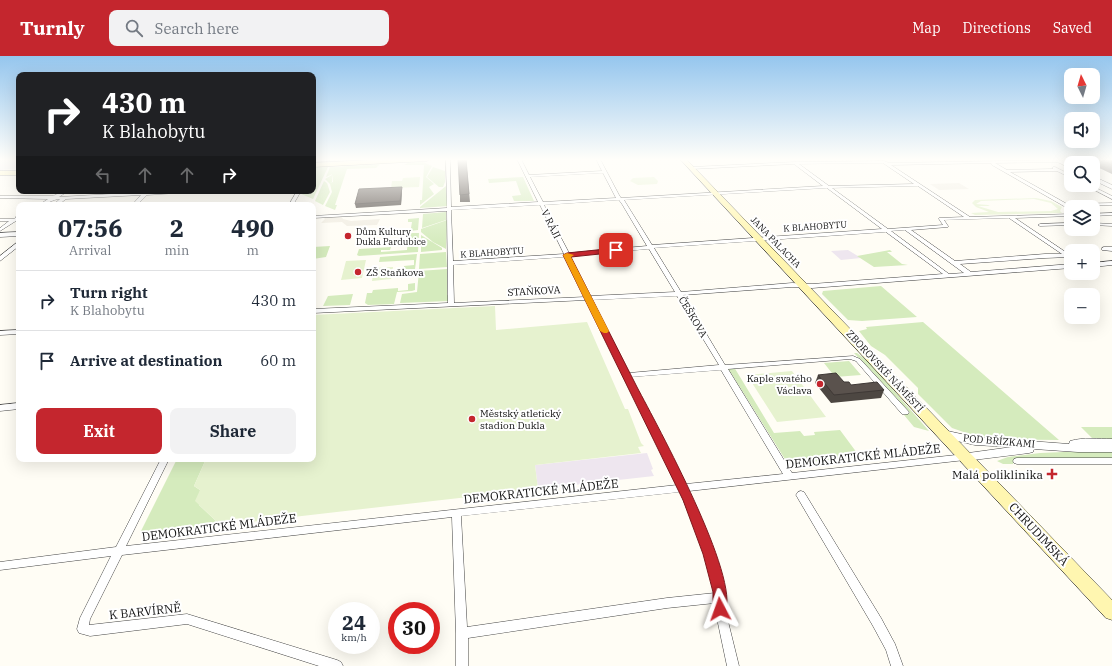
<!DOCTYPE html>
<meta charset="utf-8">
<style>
:root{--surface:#fff;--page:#f2f2f3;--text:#1f2937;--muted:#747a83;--line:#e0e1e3;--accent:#c4262e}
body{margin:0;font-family:"IBM Plex Serif",serif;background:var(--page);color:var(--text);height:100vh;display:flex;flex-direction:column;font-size:15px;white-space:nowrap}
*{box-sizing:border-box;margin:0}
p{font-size:13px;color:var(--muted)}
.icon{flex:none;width:22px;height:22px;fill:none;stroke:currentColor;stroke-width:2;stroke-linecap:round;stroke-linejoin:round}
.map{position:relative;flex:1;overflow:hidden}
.details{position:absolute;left:16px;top:146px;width:300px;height:260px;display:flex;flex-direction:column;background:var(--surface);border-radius:8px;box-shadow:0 4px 16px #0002}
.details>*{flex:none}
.banner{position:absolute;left:16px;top:16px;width:300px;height:122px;border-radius:8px;box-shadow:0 4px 16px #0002;background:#202124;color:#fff;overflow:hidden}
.needle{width:26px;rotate:355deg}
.controls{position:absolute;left:1064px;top:12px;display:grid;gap:8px}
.controls a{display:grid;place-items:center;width:36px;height:36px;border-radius:8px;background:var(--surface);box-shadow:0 4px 16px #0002;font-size:20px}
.speed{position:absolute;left:328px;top:546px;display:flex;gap:8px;font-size:20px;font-weight:700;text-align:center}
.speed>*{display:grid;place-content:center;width:52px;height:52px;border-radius:50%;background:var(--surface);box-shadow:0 4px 16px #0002;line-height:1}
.speed small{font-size:10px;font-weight:400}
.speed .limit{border:6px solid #d22;background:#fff;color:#111}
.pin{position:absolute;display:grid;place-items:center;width:34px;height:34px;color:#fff;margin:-17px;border-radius:8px;box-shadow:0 2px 6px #0006}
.me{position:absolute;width:44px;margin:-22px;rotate:356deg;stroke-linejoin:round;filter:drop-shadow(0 0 3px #0008)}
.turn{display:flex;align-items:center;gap:14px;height:84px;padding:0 20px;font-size:18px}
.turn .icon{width:52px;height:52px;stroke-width:2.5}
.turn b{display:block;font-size:28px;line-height:34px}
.lanes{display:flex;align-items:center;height:38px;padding:0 20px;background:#0003;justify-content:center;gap:20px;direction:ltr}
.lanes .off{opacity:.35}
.eta{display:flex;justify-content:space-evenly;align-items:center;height:68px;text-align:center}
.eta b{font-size:24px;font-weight:800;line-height:28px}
.action{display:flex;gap:8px;margin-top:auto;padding:8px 20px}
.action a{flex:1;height:46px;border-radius:8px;background:var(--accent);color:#fff;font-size:16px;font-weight:800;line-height:46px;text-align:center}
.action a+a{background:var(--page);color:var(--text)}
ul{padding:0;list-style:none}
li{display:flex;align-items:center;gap:12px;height:60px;padding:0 20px;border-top:1px solid var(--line)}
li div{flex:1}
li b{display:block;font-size:15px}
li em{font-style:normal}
header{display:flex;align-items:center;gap:24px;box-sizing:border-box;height:56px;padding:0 20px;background:var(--accent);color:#fff}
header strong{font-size:19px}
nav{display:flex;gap:22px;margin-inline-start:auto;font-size:14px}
.search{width:280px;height:36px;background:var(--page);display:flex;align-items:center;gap:10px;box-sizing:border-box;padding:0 14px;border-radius:8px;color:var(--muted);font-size:15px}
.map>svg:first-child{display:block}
.industrial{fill:#eee6ef}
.green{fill:#d5ebbd}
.pitch{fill:#e6f2cf;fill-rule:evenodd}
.plaza{fill:#f1ede2}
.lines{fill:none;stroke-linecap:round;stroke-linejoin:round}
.minor-casing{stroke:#444;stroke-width:1}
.tertiary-casing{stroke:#444;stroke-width:1}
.secondary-casing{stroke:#333;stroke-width:1}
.minor{fill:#fff;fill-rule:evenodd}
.tertiary{fill:#fff;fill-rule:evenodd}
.secondary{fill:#fff6b0;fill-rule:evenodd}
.wall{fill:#4d4742}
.shaded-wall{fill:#3f3936}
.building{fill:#5a524d;stroke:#3f3936}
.route{fill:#c4262e;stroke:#7f191e}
.slow{fill:#f59e0b}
.poi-dot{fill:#c4262e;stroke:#fff;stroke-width:1.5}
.labels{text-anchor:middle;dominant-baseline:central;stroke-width:4;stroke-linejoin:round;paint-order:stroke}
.far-street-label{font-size:9px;fill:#111;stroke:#fff}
.far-poi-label{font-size:9px;fill:#111;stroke:#fff;text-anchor:start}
.street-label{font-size:10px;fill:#111;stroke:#fff}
.poi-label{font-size:10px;fill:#111;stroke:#fff;text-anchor:start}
.near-street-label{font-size:12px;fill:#111;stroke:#fff}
.near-poi-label{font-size:12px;fill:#111;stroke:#fff;text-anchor:end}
</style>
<header>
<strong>Turnly</strong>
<div class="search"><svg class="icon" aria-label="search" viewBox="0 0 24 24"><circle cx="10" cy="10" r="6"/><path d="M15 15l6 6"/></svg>Search here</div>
<nav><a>Map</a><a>Directions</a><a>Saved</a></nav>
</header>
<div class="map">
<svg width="1112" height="610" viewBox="0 0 1112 610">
<rect width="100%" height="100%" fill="#fffdf5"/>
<!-- industrial -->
<path class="industrial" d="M0,103H19V112L0,114Z
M848,194L861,202L841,204L831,195Z
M647,397L653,413L651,414L654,420L538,433L535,409Z"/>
<!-- green -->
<path class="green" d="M421,105L432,110L426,121L434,128L429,131L434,138L420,149V144H422L424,109H404L409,106Z
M380,108L376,112L347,113L335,149H337L335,154L325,150L332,136L330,128L325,123L332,119V126L330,127L333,126L332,118L335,117L326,121L330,111Z
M317,110L328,111L313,143L299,137L301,135H313V112Z
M433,111L445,115V126L443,131H439L427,121Z
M523,121L534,145H514L512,140L521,139L516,125L489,127L488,123Z
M324,125L327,127L330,136L323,149L315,145Z
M446,130L448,150L420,152V151Z
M446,156V164L422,172L423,158Z
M419,162L418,174L403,176L404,173L411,172L412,166H408V163Z
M447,164L446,193L433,186L421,176V173Z
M409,177H419L418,196L359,200L357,199L359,193L391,191L390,194H381V196L407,194Z
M421,179L442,192V194L421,196Z
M330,190L326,201L313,203V191Z
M890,194L892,196H887L902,208L908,209L874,211L857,200Z
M446,196L447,211L419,213L420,198Z
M417,198L415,213L404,214V210L414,209V204L379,206L380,201Z
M447,213V239L449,240V245L400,247L402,238L417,236L419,215Z
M415,227V234L412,235L397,236L394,248L368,249L365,247L367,237H372L373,234L398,232V235L408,234V228Z
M881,230L917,261L862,265L848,264L822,238L823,235Z
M353,238L350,249L323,250L328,240Z
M923,266L1059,384L977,383L975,380L952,372L918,338V332L885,299L871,290L859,275L867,273L866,271Z
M854,297H857L869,306L929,375L914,371L904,359L910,357Z
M849,305L861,319L835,321L824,307Z
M734,311L774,377L800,375L804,380L815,379L814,376L840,374L860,401L788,408L731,317H729L728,313Z
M1081,371H1112V385L1094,384Z
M1112,394V402H1015L1013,408H1003L997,405L1008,401L1040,397Z
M177,403H206L194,430L200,434L199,449L216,465L233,463L231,468L143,477L141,475Z"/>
<!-- pitch -->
<path class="pitch" d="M420,121L419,131L391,132L392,125H402L403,122Z
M654,121L658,125L657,128L638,129L630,125L633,122Z
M1036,142L1051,145L1062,151L1060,155L1062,157L975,159L971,157L989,156L976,151L972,147L975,144ZM1034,143L1051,147L1058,153L1051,155L998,156L978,150H990L988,149L976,148L981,145Z
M366,204L362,222L341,224L346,205Z
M393,211L391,223L372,225L374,212Z
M495,250L496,274L587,266L625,353H628L641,387L644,390L638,391L641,397L535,409L538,433L240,467L242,462L216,465L195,445L200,434L194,430L206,403H313V259Z
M792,315L826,361L777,366L747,319Z"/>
<!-- plaza -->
<path class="plaza" d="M959,127L969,133L939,134L930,128Z
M341,160L343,163L351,165L380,163L377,169L347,170L342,166L321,167L325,163L323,161Z"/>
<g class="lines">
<!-- minor casing -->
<g class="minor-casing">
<path id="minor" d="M329,103L330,104L328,105L313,106V104Z
M446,103H450L451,151L538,146L517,103H521L529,119L602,115L596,103H600L619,139L621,142L823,130L794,108L691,113L690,112L692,111L795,106L884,105L889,107L1055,104L1072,107L1071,109L1055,106L995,107L1007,114L1053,113V111H1055L1071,119V122L1057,115L1010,116L1067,148L1112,147V149L1071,150L1073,151H1071V153H1069L992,109L991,107L891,109L970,161L1071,158V160L1015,162L1070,199V201L1045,202L960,208L971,216L1071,208V212L812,232L792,231L683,239L725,309L853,300L860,303L909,356L908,358H902L856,305L850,303L728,313L792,417L965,398L968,399L969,401L968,403L965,404L689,435L715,498L725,536V553L739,610H727L715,553V547L667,552L468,582V610H456V577L452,461L122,499L90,563L89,569L187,558L337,604L341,606L343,610H319L187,568L90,580L79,577L77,573L80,562L111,500L0,514V506L116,491L161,403H169L126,490L677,429L586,244L313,257V253L448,247L447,155L313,162V160L447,152ZM883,107L914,128L829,130L799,108ZM603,117L616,142L543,146L530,121ZM918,130L964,161L939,162V163L943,169L888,173L832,132ZM827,132L882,173L652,189L624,144ZM619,144L622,148L647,190L569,197L544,149ZM540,149L564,198L453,205L451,154ZM1009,162L1062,198H1045L955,205L911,174L948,171V170L944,164ZM905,174L964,217L949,218L891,175ZM886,176L943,218L812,228L792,227L681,236L654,192ZM649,193L675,236L590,240L570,200ZM565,201L585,241L454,247L453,209ZM677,240L719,309L629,317L592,244ZM721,314L783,418L686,428L631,321ZM680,436L705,498L715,537L667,542L467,571L461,460Z
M1085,129H1090L1112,140V143Z
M63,135H68L59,141L146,136L192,135L190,136L147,139L137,149H132L141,139L66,143L58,149H53L60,143C52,143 47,149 39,149L48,143L0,142V140H53Z
M297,135H301L293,149H289Z
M1112,157V159L1093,160V158Z
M17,160H19V163L0,175V172L9,165H0V163H14Z
M1071,167V169L1040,170L1038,169L1040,168Z
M1093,167L1112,168V170L1093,169Z
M19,176V180L0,181V177Z
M19,185V190L0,205V200Z
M1104,191H1112V195L1102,194V192Z
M1112,205V209L1093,211V207Z
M19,274V278L0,279V275Z
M19,347V353L0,355V349Z
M1017,402H1112V408H1017L1014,407L1013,405L1014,403Z
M801,435L804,436L881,562L895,588L903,610H891L886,594L873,570L796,439L798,436Z"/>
</g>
<!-- tertiary casing -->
<g class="tertiary-casing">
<path id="tertiary" d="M1053,103H1059L1071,109V113Z
M1093,120L1112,129V133L1093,124Z
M943,374L975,381L1069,388L1070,385C1084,381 1098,383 1112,383V396H1078L1034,393L1033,396L1029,397L965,405L961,404L960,401L961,398L1012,391L975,389L939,381L938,378L939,375Z"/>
</g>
<!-- secondary casing -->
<g class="secondary-casing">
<path id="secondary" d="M390,103H430L427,105L313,111V107Z
M680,103H686L1112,544V564L1106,562Z
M0,115H19V119H0Z"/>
</g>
<!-- minor -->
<use href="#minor" class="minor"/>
<!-- tertiary -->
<use href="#tertiary" class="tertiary"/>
<!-- secondary -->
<use href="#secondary" class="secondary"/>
</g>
<!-- wall -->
<path class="wall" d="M466,103L470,146H460V139Z
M1081,103H1112V118L1093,109V107H1089Z
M402,135L401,149L356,152L355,148Z
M818,319L851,329L884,334L881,342L831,347L815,327Z"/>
<!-- shaded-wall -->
<path class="shaded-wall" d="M402,131V135L401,149L400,145Z"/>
<!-- building -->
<path class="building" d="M458,103H466L469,138L460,139Z
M1099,103H1112V109Z
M402,131L400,145L355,148L359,133Z
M836,317L844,326H849L851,329L877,326L884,334L834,339L818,319Z"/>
<!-- sky -->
<linearGradient id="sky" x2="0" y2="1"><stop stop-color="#95c6ee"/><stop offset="0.55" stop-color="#fffefa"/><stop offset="1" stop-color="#fffefa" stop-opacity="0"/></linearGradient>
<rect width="1112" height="188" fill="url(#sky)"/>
<!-- route -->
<path class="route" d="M616,192L620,194L619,196L571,201C593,244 615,288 637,331C657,369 741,522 725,557L720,559L715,557L713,553V536L703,498L683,444L563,199L567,197Z"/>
<!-- slow -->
<path class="slow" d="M567,197L574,199L571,201L609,275L607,277H604L600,275L563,199Z"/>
<!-- markers -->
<g class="poi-dot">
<circle cx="348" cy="180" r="4"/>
<circle cx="358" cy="216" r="4"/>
<circle cx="820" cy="328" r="4"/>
<circle cx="472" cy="363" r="4"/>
<path d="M1050 412h4v4h4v4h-4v4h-4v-4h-4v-4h4z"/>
</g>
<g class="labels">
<!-- far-street labels -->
<g class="far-street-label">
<text transform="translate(815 170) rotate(-4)">K BLAHOBYTU</text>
<text transform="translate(776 186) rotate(46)">JANA PALACHA</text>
<text transform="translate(492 196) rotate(-4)">K BLAHOBYTU</text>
</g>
<!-- far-poi labels -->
<g class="far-poi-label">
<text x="356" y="175">Dům Kultury<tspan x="356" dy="10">Dukla Pardubice</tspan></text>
</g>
<!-- street labels -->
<g class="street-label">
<text transform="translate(551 168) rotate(63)">V RÁJI</text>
<text transform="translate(534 235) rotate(-3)">STAŇKOVA</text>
<text transform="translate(693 261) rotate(59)">ČEŠKOVA</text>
<text transform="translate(885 315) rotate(47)">ZBOROVSKÉ NÁMĚSTÍ</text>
<text transform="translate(999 385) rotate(5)">POD BŘÍZKAMI</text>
</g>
<!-- poi labels -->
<g class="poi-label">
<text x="366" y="216">ZŠ Staňkova</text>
<text x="812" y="322" text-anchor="end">Kaple svatého<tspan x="812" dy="12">Václava</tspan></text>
<text x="480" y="357">Městský atletický<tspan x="480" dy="12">stadion Dukla</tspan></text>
</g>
<!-- near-street labels -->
<g class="near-street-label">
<text transform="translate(863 400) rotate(-6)">DEMOKRATICKÉ MLÁDEŽE</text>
<text transform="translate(541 435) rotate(-6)">DEMOKRATICKÉ MLÁDEŽE</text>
<text transform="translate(219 471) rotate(-7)">DEMOKRATICKÉ MLÁDEŽE</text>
<text transform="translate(1039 478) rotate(47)">CHRUDIMSKÁ</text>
<text transform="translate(145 555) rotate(-6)">K BARVÍRNĚ</text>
</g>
<!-- near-poi labels -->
<g class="near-poi-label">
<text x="1043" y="418">Malá poliklinika</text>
</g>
</g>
</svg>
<div class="controls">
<a><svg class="needle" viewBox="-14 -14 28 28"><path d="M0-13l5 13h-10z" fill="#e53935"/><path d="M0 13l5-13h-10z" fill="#747a83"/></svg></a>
<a><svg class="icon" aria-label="sound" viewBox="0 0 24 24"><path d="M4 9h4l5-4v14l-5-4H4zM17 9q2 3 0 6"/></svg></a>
<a><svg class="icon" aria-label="search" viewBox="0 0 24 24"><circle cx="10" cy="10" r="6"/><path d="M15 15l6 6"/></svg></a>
<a><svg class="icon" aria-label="layers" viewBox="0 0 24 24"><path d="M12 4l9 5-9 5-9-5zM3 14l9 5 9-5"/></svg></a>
<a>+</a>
<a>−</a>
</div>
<div class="speed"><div>24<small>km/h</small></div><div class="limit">30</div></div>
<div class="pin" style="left:616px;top:194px;background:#d93025"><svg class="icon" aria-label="arrive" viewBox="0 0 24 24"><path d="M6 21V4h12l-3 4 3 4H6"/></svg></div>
<svg class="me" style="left:720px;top:553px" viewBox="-20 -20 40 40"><path d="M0-17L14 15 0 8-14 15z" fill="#c4262e" stroke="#fff" stroke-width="4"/></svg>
<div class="banner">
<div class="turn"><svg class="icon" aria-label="right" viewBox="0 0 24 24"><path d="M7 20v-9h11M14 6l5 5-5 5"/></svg><div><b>430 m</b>K Blahobytu</div></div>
<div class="lanes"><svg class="icon off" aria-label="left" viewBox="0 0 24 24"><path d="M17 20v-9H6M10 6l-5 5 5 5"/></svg><svg class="icon off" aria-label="ahead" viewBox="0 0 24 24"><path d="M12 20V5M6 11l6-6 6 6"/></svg><svg class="icon off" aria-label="ahead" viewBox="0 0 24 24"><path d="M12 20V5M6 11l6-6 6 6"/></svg><svg class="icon" aria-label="right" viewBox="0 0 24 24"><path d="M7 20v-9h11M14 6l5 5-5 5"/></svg></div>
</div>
<section class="details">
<div class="eta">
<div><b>07:56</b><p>Arrival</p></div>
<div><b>2</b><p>min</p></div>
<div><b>490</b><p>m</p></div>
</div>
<ul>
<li><svg class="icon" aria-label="right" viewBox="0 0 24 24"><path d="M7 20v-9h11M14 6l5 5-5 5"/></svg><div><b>Turn right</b><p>K Blahobytu</p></div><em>430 m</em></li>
<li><svg class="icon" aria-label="arrive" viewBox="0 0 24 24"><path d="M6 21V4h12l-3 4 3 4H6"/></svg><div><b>Arrive at destination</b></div><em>60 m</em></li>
</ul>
<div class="action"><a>Exit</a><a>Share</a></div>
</section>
</div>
